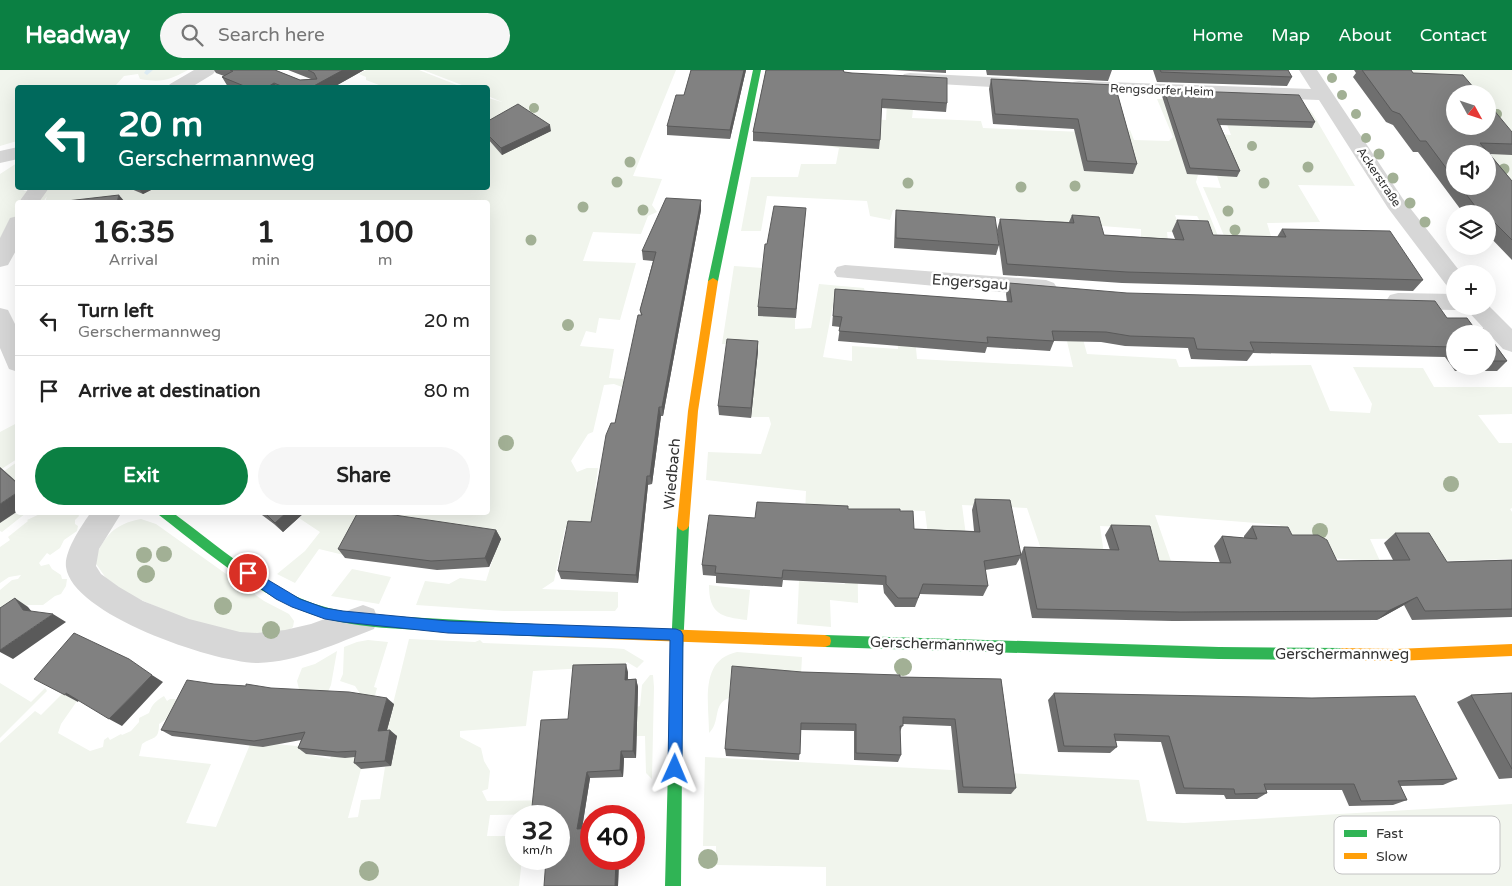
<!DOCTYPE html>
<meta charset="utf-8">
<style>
:root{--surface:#fff;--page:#f6f6f6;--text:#222;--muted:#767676;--line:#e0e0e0;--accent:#0b8043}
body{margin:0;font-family:"Varela Round",sans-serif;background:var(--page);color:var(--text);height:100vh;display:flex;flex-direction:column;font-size:19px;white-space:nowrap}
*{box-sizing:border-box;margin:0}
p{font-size:16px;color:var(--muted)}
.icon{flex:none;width:28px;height:28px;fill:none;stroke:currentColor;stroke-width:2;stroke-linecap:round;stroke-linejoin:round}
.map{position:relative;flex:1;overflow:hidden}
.side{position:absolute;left:15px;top:130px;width:475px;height:315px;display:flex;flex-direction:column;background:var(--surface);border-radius:5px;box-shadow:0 5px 20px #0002}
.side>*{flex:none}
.top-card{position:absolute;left:15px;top:15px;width:475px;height:105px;border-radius:5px;box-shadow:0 5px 20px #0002;background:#00695c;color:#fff;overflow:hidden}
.needle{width:32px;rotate:130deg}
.controls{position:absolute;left:1446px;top:15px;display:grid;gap:10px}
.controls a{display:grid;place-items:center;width:50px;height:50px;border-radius:50%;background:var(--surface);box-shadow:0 5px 20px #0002;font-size:25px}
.speed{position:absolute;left:505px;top:735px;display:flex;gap:10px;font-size:25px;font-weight:700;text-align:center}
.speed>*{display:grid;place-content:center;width:65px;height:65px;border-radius:50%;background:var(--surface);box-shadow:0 5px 20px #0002;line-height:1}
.speed small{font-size:12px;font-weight:400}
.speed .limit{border:8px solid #d22;background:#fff;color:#111}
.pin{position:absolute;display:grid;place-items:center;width:42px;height:42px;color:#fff;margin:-21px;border:2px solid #fff;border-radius:50%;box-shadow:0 1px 5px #0007}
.me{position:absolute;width:55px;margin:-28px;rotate:1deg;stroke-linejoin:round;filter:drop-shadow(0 0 4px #0008)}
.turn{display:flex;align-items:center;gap:18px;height:105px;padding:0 20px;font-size:22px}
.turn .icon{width:65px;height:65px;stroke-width:2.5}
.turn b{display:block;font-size:35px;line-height:42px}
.eta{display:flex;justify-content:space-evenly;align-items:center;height:85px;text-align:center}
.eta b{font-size:30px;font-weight:700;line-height:35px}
.action{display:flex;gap:10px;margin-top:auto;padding:10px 20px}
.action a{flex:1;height:58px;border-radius:30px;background:var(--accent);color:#fff;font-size:20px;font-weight:700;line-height:58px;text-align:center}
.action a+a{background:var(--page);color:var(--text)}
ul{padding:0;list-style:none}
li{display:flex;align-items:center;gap:15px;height:70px;padding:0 20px;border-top:1px solid var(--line)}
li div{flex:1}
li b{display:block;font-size:19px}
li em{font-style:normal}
header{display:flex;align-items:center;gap:30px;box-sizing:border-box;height:70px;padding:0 25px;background:var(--accent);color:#fff}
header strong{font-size:24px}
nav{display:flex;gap:28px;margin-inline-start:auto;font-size:18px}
.search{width:350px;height:45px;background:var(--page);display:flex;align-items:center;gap:12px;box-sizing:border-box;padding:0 18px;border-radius:28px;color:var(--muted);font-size:19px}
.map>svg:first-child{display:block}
.green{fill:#f1f5ed}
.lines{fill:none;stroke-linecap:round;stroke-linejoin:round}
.stream{fill:#ddebf3;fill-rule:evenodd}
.street{fill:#d7d7d7;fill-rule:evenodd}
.fast{fill:#30b455;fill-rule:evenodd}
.slow{fill:#ff9f0a;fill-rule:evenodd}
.tree{fill:#a2b095}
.wall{fill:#6f6f6f;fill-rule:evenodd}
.shaded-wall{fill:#5a5a5a}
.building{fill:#818181;stroke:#5a5a5a}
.route{fill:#1a73e8;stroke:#114b97}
.labels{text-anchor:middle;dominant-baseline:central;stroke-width:5;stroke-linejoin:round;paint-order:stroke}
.far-street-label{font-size:12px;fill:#333;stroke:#fff}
.street-label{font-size:15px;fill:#333;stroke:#fff}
.key{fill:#fff;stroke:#c2c2c2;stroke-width:1}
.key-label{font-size:14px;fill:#333}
</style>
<header>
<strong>Headway</strong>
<div class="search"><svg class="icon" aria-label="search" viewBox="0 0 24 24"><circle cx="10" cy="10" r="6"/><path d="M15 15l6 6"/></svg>Search here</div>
<nav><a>Home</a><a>Map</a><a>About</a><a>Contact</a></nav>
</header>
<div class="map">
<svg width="1512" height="816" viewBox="0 0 1512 816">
<rect width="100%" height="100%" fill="#fff"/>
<!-- green -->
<path class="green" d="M0,0H188C169,10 162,13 140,9L138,4L124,6L116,15L109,17L18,18L17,71L0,76Z
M366,0H419L462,17H376L379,15L366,10V7L359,4Z
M423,0H676L633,106L662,109L652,135L657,142L648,146L641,164L593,162L583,191L636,193L620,250L599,248L596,263L586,261L580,276L614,279L609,308L624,309L622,317L614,314L604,315L593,362L588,364L571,391L577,402L587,398H598L595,419L615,420L610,461L565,458L554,511L542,519L618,522V537L615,541H504L416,535L425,511L449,514L460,508L486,511L499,469L385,453L391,443L488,442V132H45L47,126L43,132H18L17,172L0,183V104L17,93L18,118H23L21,119L25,121L50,120L51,118H130L143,124L155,118H488V28L502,32L488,26V18L467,17Z
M1393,0H1512V124L1488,84L1455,56H1488V24H1463L1398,8Z
M888,15H916L912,48L981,51L983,58L1107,63L1116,59L1130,60L1134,70L1169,71L1173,67L1157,29H1175L1187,62L1231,65L1221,39L1299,34L1309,39L1313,44L1355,116L1298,115L1320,152L1267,153L1274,176L1225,168L1203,117L1221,118L1217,106L1185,96L1188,104L1198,105L1196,112L1218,166H1208L1197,146L1175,145L1181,162H1167L1168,171H1141V159L893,140L890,150L870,146L867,131L767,126L761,161H741L751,107H798L801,94H836L839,78L815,74L843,47L886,50Z
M734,196L763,198L758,229H772L769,246L795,248V259L811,258L819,214L864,218L867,232L834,230L823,287L852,291V276L898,279L897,264L915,268L917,289L1073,297L1066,267L1083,269L1087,284L1176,289L1179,297L1311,295L1330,341L1370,343L1372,334L1353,297L1423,298L1434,317H1512V344L1478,345L1499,373H1512V438L1510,439L1512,442V489L1443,491L1429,468L1370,469L1380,491L1327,488L1316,466L1285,465L1280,455L1155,445L1171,491L1157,493L1144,458L1100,456L1104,484L1043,485L1027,438L962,435L967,473L929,474L925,441L857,439L858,533L830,530L831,557L797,554L799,511L845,514L846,447L805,445L806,421L706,410L708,382L761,384L771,354L769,347H751L755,276L722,274Z
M17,353V389L0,400V362Z
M17,392L18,442L26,443L2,462L0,461V404Z
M42,443L77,442L79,446L75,450V454L78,456L77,461L64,470L60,478L50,485L47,483L39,493L41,496L49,494L52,499L61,505L62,509H67L66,516L61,524L55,526L43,535H27L28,537L0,556V520L12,510L18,509L21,505L9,507L0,513V477L10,470L8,467L28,451L27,450Z
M305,443H370L348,486L319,479L295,513L277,504L305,481L320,462L299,448Z
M141,449L156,454L264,531L289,544L294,551L293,557L286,562L234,564L177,546L128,524L108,511L94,491C104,466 114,454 141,449Z
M352,499L391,507L379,534L331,526Z
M709,515L750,520L747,550C721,547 709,544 709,515Z
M409,569L475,572L480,570L483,573L611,578L624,579L644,591L637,598L627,592L621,596L533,601L526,656L460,661V667L481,678L484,691L490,701L488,719L482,721L487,731L572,730L569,744L490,745L487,766H516V789H522L519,816H0V673L35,641L41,645L65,621L77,631L61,654L58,663L90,681L103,677L104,670L108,667L110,670L121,664L122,665L131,661L139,652V648L149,643C152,634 156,631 164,626L167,631L170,629H175L177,631L171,646L159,654C159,671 153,666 142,674L139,686L211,694L186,753L216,757L251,672L309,677L307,684L330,689L350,637L361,699L348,748L358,747L361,730L380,729L385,697L391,696L397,667L386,662Z
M368,570L388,572L374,617L377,618L373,633L361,625L355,616L340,611L343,604L344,577L357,572Z
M337,581L331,615L325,628L293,625L299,619L297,611L302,598L315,594Z
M737,582L802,587L801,605L731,600L729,628C712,634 721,652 709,663C709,633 699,590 737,582Z
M650,605H653L654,617L652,709L646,703L645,666H631L633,638L640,636L642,615Z
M0,613L31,632L45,618L47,621L0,668Z
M705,687L1139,710L1147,751L1184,753L1512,734V816H826V797L716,795V776H703Z"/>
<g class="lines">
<!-- stream -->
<path class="stream" d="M146,0H153L147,5L144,3Z"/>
<!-- street -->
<path class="street" d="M194,0H216L213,4L190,18H167L170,14Z
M1299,0H1317L1403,129L1462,204H1455V219L1447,216L1388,138L1319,30L1079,21L1073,20L1070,16L1073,12L1079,11L1311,19Z
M910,3L1026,9L1032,10L1035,14L1032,18L1026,19L904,12L901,8L904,4Z
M18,77V89L0,93V81Z
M29,118H49L39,132H19Z
M18,146V177L8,195L0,197V168L10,148Z
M845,195L1046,210L1054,213L1057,218L1054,223L1046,226L837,207L834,202L837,197Z
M1398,223L1455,224V236H1488V235L1512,259V282L1503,279L1464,237L1455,240L1398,239L1390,237L1386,231L1390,225Z
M0,238L8,240L18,260V302L9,299L0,278Z
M91,442H122L99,479L96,496L101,504L119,517L143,531L189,549L240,562L257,563L285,560L311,554L363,535L374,539L378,549L374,559C337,573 298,592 258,593C215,593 72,545 66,497C64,481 82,455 91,442Z"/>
<!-- fast -->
<path class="fast" d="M753,0H761L718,211L713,214L708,211Z
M157,442H172C217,475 262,516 315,534C333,540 352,543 371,545L551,555L556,557L557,561L556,565L551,567C508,565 465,563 422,560C380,558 336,556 296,538C246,516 203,479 159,445Z
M683,451L687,453L689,456L683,578L681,816H665L671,578L677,456L679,453Z
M825,565L1219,577L1342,578L1347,580L1349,584L1347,588L1342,590L1219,589L825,577L820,575L819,571L820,567Z"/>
<!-- slow -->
<path class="slow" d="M713,208L718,211L698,341L689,456L687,459L683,461L679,459L677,456L688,341L708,211Z
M551,555L825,565L830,567L831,571L830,575L825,577L551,567L546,565L545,561L546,557Z
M1512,574V586L1396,591L1342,590L1337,588L1335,584L1337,580L1342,578L1396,579Z"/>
</g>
<!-- trees -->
<g class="tree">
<circle cx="1332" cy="8" r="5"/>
<circle cx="1342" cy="25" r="5"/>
<circle cx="534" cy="38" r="5"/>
<circle cx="1356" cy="44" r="5"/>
<circle cx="1497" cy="44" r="5"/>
<circle cx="1366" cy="68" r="5"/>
<circle cx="1252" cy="76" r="5"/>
<circle cx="1379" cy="84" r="5.5"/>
<circle cx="630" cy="92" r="5.5"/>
<circle cx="1308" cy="97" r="5.5"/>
<circle cx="1504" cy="99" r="5.5"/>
<circle cx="1393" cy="108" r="5.5"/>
<circle cx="617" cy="112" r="5.5"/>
<circle cx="908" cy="113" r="5.5"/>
<circle cx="1264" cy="113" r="5.5"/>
<circle cx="1075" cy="116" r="5.5"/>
<circle cx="1021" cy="117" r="5.5"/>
<circle cx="1410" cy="133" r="5.5"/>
<circle cx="583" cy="137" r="5.5"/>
<circle cx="643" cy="140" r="5.5"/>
<circle cx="1228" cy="141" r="5.5"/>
<circle cx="1425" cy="152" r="5.5"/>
<circle cx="1235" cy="160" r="5.5"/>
<circle cx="531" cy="170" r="5.5"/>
<circle cx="568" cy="255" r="6"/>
<circle cx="506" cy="373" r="8"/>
<circle cx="1451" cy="414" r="8"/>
<circle cx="1320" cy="461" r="8"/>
<circle cx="164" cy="484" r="8"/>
<circle cx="144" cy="485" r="8"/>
<circle cx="146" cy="504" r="9"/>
<circle cx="223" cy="536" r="9"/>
<circle cx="271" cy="560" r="9"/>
<circle cx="903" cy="597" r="9"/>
<circle cx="708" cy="789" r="10"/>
<circle cx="369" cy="801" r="10"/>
</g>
<!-- wall -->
<path class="wall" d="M214,0H275L300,10L311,9L288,0H364L332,18H230L228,17L222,7L224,6L216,3Z
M691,0H746L730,69L667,65V56L684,25Z
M766,0H844V2L947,33L946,42L881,38L880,70L879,79L753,71V62Z
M892,0H946V3Z
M986,0H1112L1108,11L987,5Z
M1153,0H1288L1292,7L1287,16L1157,12Z
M1354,0H1411L1413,3L1512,62V85L1490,84L1512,111V190L1488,165V144H1464L1418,82H1413L1393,55L1386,52L1353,7L1356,3ZM1455,84L1488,116H1455Z
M991,9L1115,15L1137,94L1133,104L1084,101L1074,59L993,54L989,19Z
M1164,20L1315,52L1312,58L1220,55L1240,101L1237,107L1187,104L1162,26Z
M488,51L551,61L502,85L488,69Z
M129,118H155L143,124Z
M701,130V140L663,346H661L652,414L648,415L638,513L561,509L558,501L591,452L641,245L640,240L653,191L643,190L642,181Z
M896,140L999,175L996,185L894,178L895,150Z
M1072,145L1104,165L1175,169L1172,161L1177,150L1213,165L1277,167L1282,159L1423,210L1413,221L1122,213L1003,205L997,160L1000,149L1069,152Z
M805,146L796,248L758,246V237Z
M1009,213L1455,264V296H1488V265L1507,291L1497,301H1455L1445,287L1253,283L1247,291L1191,289L1188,278L1125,276L1101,272L1054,271L1050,281L987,277L985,283L838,271L840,257L832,256L835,219L1007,232L1006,224Z
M758,271V281L751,348L719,345L718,336Z
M975,429L1021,484L1024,477L1110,480L1105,465L1111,455L1159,491L1220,493L1214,476L1222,466L1244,468V466L1252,456L1292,465L1337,491L1393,490L1384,473L1395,463L1447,492L1512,490V547L1412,550L1404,535L1377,550L1173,551L1032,548L1020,488L1016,495L985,500L988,516L983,526L920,524L915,537H895L884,523L883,515L783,510L782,517L716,513V506L703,505L702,495L755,448L848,439L900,441L914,459L974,461L972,440Z
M258,442H305L283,462L274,454Z
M496,460L501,469L489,497L437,500L345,488L338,479Z
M628,602V609H636L638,617L636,688H624L623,707L590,708L582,759L591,789H619L618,816L559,789L568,649Z
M802,602L900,607L1001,609L1016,718L1011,724L958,723L951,656L903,654L900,662L901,685L898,692L854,690V661L801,660L799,690L726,686L725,679Z
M214,614L246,616L394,634L387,660L397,666L391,696L361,699L354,693L355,687L345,688L306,684L298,678L301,670L263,677L172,666L161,660Z
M1054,623L1457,709L1443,715L1400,716L1407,730L1393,735L1349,736L1342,720H1266L1267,723L1257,729H1226L1224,725L1176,724L1161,672L1116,671L1117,677L1110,683L1058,682L1048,630Z
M1512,623V708L1499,709L1457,632L1471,625Z"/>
<!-- shaded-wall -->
<path class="shaded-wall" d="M343,0H364L332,18H310Z
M744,0H746L730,69V60Z
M274,13L277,18H266Z
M550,55L551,61L502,85L501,78Z
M138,118H155L143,124Z
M119,125L125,132H117Z
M701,130V140L663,346L662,337Z
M758,271V281L751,348V338Z
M659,337L661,346L652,414L650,406Z
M0,397L18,413V414L0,398Z
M647,406L648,415L638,513L636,505Z
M18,422V441L0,453V434Z
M287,442H305L283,462L275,453Z
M496,460L501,469L489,497L485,488Z
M1417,527L1404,535L1377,550L1388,541Z
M15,528L28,537L37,548L23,540Z
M53,544L66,552L13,589L0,582V580Z
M626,594L628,602L627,618L625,610Z
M152,605L163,612L122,656L109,649Z
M636,609L638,617L636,688L633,681Z
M66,623L79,630L78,632L65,625Z
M387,628L394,634L385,667L378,661Z
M390,660L397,666L391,696L385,691Z
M621,681L624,688L623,707L620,700Z
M587,702L590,708L581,764L577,759Z
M616,789H619L618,816H615Z"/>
<!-- building -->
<path class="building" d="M230,0H275L300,10L317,9L314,3L308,0H343L310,18H286L274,13L266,18H249L222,7L233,1Z
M691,0H744L730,60L667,56L676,25H684Z
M766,0H843L844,2L852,3L947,8V33L882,29L880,70L753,62Z
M1160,0H1288L1292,7L1161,2Z
M1362,0H1411L1413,3L1463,5L1479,24H1455V56H1488V33L1512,62V74L1480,73L1512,111V170L1490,148H1488V144H1481L1460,116H1488V84H1455V110L1426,71H1420L1400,44L1392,41Z
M991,9L1115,15L1137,94L1087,91L1078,49L995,44Z
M1164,20L1299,25L1315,52L1217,49L1240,101L1190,98Z
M518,34L550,55L501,78L488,65V51Z
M119,125L117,132H58Z
M666,128L701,130L662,337H659L650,406H647L636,505L558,501L568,451L591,452L606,365L611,353H615L638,245H642L640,240L656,182L642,181Z
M774,136L806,138L796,239L758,237L765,174H767Z
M896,140L995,147L999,175L896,168Z
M1072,145L1099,147L1104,165L1184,170L1177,150L1208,151L1213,165L1286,167L1282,159L1390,161L1423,210L1127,202L1007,194L1000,149L1074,153Z
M1009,213L1127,223L1435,231L1447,248H1467L1475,259H1484L1487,264H1455V277L1250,272L1254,281L1197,279L1194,268L1130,266L1106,262L1052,261L1054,271L987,267L988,273L839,261L842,247L833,246L835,219L1012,232Z
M1488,265L1507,291H1488Z
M727,269L758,271L751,338L718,336Z
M0,398L18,414V422L0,434Z
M975,429L1010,430L1021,485L984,491L988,516L923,514L918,528H898L886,514V506L783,500L782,508L715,503L716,496L702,495L709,445L755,448L757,432L848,436V439H900V441H913L914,459L980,462Z
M264,442H287L275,453Z
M358,442H374L496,460L485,488L431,491L338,479Z
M1111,455L1150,456L1159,491L1231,493L1222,466L1257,469L1252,456L1288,457L1292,465H1318L1327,470L1337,491L1410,490L1395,463H1429L1447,492L1512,490V539L1425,541L1417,527L1388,541L1181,542L1037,539L1024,477L1119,480Z
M15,528L23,540L53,544L0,580V538Z
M74,563L129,589L152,605L109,649L66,623L65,625L34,609Z
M626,594L625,610L636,609L633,681H621L620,700L587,702L577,759L591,758V789H616L615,816H544L546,789H559V746H531L541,650L568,649L573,595Z
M732,596L802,602L900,605V607L1001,609L1016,718L963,717L955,649L903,647V656H900L901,685L856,683V654L801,653L800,684L725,679Z
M187,610L214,614L246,616V614L271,618L349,622L387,628L378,661L390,660L385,691L354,693L356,681L337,682L298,678L305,662L254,671L161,660Z
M1054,623L1312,628L1415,626L1457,709L1398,711L1407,730L1361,731L1354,714H1264L1267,723L1235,724L1234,719L1184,718L1169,666L1114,664L1117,677L1064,676Z
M1512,623V699L1471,625Z"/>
<!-- route -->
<path class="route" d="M248,498L300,529L325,538L343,541L448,551L676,559L681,561L683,565L682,699L680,704L675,706L670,704L668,699L670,570L448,563L343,552L325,549L292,537L276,529L244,507L242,503L244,500Z"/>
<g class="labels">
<!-- far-street labels -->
<g class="far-street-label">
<text transform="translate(1162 20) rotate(2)">Rengsdorfer Heim</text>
<text transform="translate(1379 107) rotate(56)">Ackerstraße</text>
</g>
<!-- street labels -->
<g class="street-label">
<text transform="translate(970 212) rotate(4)">Engersgau</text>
<text transform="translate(672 404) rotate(-85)">Wiedbach</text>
<text transform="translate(937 574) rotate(2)">Gerschermannweg</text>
<text x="1342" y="584">Gerschermannweg</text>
</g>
</g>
<!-- legend -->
<rect x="1334" y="746" width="166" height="58" rx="8" class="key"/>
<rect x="1344" y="760" width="23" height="7" fill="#30b455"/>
<rect x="1344" y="783" width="23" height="6" fill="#ff9f0a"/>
<g class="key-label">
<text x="1376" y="768">Fast</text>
<text x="1376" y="791">Slow</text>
</g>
</svg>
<div class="controls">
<a><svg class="needle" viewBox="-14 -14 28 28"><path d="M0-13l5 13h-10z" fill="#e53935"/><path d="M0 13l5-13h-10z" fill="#767676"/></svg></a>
<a><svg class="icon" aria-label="sound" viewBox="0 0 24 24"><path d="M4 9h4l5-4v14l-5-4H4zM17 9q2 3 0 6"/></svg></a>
<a><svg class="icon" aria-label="layers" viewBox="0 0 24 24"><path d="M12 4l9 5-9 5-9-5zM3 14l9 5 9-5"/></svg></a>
<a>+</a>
<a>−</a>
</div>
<div class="speed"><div>32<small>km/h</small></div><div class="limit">40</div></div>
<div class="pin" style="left:248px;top:503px;background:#d93025"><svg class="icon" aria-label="arrive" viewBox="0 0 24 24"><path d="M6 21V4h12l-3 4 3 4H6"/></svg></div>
<svg class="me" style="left:675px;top:699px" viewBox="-20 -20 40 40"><path d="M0-17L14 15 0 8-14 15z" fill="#1a73e8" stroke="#fff" stroke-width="4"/></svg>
<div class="top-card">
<div class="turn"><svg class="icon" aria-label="left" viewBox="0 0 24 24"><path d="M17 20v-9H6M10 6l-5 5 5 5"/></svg><div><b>20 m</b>Gerschermannweg</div></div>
</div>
<section class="side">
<div class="eta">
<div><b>16:35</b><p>Arrival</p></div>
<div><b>1</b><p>min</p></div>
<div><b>100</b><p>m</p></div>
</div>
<ul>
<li><svg class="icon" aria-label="left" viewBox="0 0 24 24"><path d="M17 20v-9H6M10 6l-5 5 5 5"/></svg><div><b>Turn left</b><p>Gerschermannweg</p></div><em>20 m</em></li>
<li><svg class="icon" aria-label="arrive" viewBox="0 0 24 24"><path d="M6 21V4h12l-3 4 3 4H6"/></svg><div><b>Arrive at destination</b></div><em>80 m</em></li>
</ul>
<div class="action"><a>Exit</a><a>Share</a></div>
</section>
</div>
